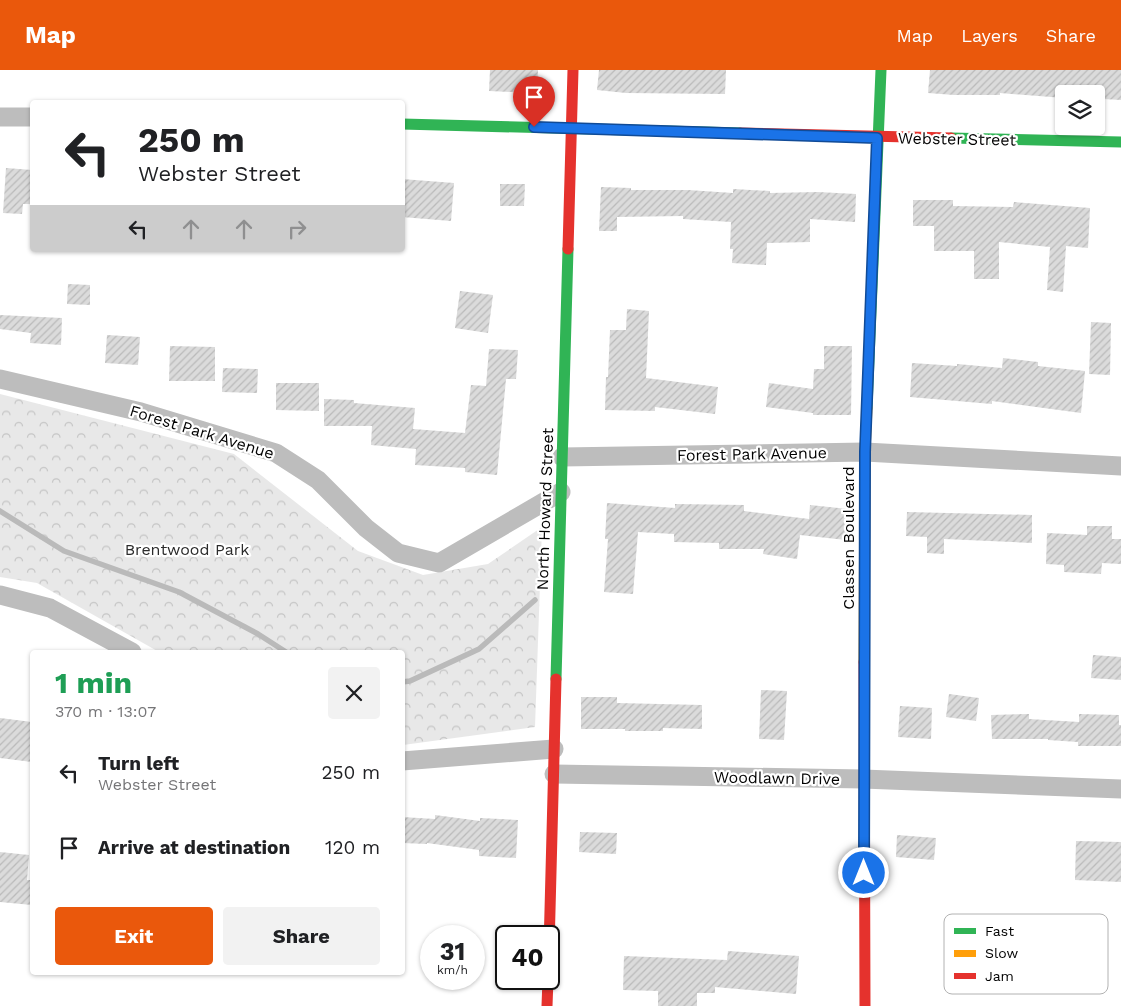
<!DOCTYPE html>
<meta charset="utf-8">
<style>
:root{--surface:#fff;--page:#f2f2f2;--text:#202124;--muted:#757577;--accent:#ea580c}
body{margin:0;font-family:"Work Sans",sans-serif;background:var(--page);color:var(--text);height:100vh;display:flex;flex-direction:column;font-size:19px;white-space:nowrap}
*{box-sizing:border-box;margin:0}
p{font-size:16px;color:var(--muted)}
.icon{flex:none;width:28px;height:28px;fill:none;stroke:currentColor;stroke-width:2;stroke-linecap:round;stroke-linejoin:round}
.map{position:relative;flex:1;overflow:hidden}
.details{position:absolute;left:30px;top:580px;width:375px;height:325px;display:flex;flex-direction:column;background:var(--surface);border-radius:5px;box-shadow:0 1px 4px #0004}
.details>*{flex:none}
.top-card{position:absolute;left:30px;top:30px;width:375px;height:152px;border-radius:5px;box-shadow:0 1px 4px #0004;background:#fff;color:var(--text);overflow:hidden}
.controls{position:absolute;left:1055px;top:15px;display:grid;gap:10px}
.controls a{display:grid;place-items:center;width:50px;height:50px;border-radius:5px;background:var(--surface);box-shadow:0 1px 4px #0004;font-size:25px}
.speed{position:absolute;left:420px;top:855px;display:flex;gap:10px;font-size:25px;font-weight:700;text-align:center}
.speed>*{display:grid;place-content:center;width:65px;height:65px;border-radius:50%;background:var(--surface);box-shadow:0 1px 4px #0004;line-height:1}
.speed small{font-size:12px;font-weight:400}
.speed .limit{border:2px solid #111;border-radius:8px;background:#fff;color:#111}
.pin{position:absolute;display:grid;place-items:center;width:42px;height:42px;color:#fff;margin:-51px -21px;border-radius:50% 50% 50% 0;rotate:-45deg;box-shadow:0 0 5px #0007}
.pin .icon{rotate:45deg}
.me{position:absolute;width:55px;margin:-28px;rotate:0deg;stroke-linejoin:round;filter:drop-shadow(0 0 4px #0008)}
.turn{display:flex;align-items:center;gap:18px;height:105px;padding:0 25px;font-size:22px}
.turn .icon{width:65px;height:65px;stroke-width:2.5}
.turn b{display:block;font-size:35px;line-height:42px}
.lanes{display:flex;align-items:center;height:48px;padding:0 25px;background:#0003;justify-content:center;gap:25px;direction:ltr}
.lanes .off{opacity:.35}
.round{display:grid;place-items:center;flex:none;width:52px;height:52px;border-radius:5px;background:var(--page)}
.overview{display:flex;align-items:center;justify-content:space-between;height:85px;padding:0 25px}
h1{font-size:30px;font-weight:700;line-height:38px;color:#1e9e55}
.cta{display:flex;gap:10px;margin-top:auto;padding:10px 25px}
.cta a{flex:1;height:58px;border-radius:5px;background:var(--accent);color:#fff;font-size:20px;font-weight:700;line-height:58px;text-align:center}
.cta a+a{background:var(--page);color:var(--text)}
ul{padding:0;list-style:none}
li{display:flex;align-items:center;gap:15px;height:75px;padding:0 25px}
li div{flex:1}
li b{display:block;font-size:19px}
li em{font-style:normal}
header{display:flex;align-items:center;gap:30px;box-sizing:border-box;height:70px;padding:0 25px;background:var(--accent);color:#fff}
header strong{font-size:24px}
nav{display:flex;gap:28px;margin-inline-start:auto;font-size:18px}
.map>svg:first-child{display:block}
.forest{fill:url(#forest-crowns)}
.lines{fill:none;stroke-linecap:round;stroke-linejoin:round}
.stream{stroke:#bababa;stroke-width:5.5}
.building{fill:url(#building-hatch)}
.street{stroke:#bdbdbd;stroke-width:19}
.fast{stroke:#30b455;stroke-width:11}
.slow{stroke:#ff9f0a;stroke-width:11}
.jam{stroke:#e5322d;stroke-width:11}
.route-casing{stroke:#114b97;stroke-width:12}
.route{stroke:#1a73e8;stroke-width:9}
.labels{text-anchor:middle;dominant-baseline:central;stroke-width:4.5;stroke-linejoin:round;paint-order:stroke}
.street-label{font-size:16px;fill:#000;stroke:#fff}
.park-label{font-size:16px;fill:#2c2c2c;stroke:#fff}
.key{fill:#fff;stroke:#b2b2b2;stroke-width:1}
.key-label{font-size:14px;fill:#000}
</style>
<header>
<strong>Map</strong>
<nav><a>Map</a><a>Layers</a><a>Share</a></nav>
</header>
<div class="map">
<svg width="1121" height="936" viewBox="0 0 1121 936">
<defs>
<pattern id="forest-crowns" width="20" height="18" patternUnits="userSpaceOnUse" patternTransform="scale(1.25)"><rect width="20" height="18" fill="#e8e8e8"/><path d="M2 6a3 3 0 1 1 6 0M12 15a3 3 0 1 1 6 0" fill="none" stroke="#c5c5c5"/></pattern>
<pattern id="building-hatch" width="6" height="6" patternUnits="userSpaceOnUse" patternTransform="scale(1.25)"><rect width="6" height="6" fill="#dbdbdb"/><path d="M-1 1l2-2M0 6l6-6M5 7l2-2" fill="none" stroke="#bababa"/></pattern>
</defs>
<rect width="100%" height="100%" fill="#fff"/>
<!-- forest -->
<path class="forest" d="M0,324L234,384L358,481L423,505L488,494L542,457L535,657L403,675L402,582H159L37,513L0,507Z"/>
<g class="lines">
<!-- stream -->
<path class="stream" d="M0,441L64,481L179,522L258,564L286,582
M402,612L410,611L479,579L535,530"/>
</g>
<!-- building -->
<path class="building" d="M490,0H538L537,23L489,21Z
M599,0H726L725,24L626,23L597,20Z
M930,0H1121V30L1103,29V24H1064V28L1000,23V25H954L928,23Z
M6,98L32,100V134H23L22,144L3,143Z
M402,109L454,113L451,151L402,147Z
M500,114H525L524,136H500Z
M601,117L631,118V120H688L733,123V119L770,121V123L818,122L856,124L855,152L810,149V172L767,173L766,195L732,193L733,179H730L731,152L683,149V146L617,147V161H599Z
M913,130H953V136L1013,137L1014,132L1090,138L1088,178L1066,176L1063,222L1047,220L1050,177L999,172V209H974V181H934V156H913Z
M68,214L90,215V235L67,234Z
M460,221L493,225L488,263L455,258Z
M627,239L649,241L646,308L718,317L715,344L655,337V341L605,340L606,307H608L610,260H626Z
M0,245L62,248L61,275L30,273L31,263L0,259Z
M1091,252L1111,253L1110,305L1089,304Z
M107,265L140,267L138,295L105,293Z
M170,276L215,277V311H169Z
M824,276H852L851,345H813V343L766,337L769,313L813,319L814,299H824Z
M489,279L518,280L516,309H506L497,405L465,402V398L415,395L416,379L371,375L372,356H324V329L354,330V333L415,338L413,359L465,363L471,315L486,316Z
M1003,288L1038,292V296L1085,301L1081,343L992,331V334L910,327L912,293L957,296V294L1002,298Z
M223,298L258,299L257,323L222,322Z
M276,313H319V341L276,340Z
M607,433L675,438V434L744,435V441L809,449L810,435L848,439L846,470L800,465L797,489L763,484L764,479H719V473L674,472V464L638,462L633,524L604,522L608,469H605Z
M907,442L1032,445V473L944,469V484L927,483V467L906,466Z
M1087,456H1112V469H1121V494L1102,493L1101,504L1064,502V495L1046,494L1047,463L1087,465Z
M1093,585L1121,587V610L1091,608Z
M761,620L787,621L784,670L759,669Z
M949,624L979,628L976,651L946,647Z
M581,627H617V633L702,635V659L663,658V661H625V659H581Z
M900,636L932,638L931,669L898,667Z
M1029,644V649L1079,652V644L1119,645V655H1121V676H1078V672L1048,670V669H992L991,645Z
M0,648L32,652V692L0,688Z
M435,745L480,751V748L518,750L516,788L479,786V780L427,773V774L402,773V747L435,749Z
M580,762L617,763L616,784L579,782Z
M897,765L936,768L934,790L896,787Z
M1076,771L1121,772V812L1075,810Z
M0,782L29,785L27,810H32V835L0,832Z
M728,881L799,886L796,924L715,917V923H697V936H658V921L623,920L624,886L727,890Z"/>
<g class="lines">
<!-- street -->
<path class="street" d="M0,47H32
M0,309L141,342L276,383L318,410L366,458L398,483L439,493L561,422
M562,387L865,382L1121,396
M0,525L50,538L132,582
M402,691L554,679
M554,704L863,709L1121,719"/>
<!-- fast -->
<path class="fast" d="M402,54L740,63
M951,68L1121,72
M867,338L881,0
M556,609L568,179"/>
<!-- slow -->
<path class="slow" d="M864,592L865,382L867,338"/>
<!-- jam -->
<path class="jam" d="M740,63L951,68
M568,179L573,0
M864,592L865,936
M549,879L556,609
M547,936L548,909"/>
</g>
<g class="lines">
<!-- route casing -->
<g class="route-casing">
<path id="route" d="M534,57L877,68L865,382L864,803"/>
</g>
<!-- route -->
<use href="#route" class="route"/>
</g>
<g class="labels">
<!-- street labels -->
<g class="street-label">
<text transform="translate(957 69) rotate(1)">Webster Street</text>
<text transform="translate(202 362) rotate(17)">Forest Park Avenue</text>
<text transform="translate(752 384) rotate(-1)">Forest Park Avenue</text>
<text transform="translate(545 439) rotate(-88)">North Howard Street</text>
<text transform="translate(848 468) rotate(-90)">Classen Boulevard</text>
<text transform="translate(777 708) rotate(1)">Woodlawn Drive</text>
</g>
<!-- park labels -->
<g class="park-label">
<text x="187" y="479">Brentwood Park</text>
</g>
</g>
<!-- legend -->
<rect x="944" y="844" width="164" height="80" rx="8" class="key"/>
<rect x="954" y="858" width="22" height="6" fill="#30b455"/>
<rect x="954" y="880" width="22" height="7" fill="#ff9f0a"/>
<rect x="954" y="903" width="22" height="6" fill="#e5322d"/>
<g class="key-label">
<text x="985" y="866">Fast</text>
<text x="985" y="888">Slow</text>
<text x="985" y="911">Jam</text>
</g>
</svg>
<div class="controls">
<a><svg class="icon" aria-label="layers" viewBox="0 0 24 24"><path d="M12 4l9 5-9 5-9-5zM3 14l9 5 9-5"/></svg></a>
</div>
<div class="speed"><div>31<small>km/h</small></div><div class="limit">40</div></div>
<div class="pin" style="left:534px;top:57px;background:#d93025"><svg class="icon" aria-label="arrive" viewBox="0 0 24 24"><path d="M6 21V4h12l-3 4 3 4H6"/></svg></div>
<svg class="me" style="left:864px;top:803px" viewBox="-20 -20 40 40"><circle r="17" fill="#1a73e8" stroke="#fff" stroke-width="3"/><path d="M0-11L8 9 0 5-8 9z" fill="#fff"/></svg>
<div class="top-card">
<div class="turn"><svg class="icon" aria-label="left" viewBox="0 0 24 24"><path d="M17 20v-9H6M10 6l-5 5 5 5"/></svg><div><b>250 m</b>Webster Street</div></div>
<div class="lanes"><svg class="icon" aria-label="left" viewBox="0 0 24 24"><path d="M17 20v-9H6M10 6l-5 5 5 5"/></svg><svg class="icon off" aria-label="ahead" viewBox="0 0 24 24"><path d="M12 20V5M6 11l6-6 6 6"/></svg><svg class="icon off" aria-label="ahead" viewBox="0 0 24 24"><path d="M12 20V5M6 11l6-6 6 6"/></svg><svg class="icon off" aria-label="right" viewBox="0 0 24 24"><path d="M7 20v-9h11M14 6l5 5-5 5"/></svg></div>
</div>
<section class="details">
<div class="overview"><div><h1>1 min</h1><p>370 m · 13:07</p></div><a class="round"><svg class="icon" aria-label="close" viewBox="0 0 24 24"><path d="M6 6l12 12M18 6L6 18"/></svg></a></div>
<ul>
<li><svg class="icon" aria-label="left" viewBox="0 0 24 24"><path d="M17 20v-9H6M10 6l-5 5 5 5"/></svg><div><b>Turn left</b><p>Webster Street</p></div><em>250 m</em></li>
<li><svg class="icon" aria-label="arrive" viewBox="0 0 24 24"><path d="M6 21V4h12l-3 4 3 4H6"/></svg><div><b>Arrive at destination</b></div><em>120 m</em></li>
</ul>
<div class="cta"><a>Exit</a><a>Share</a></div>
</section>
</div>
